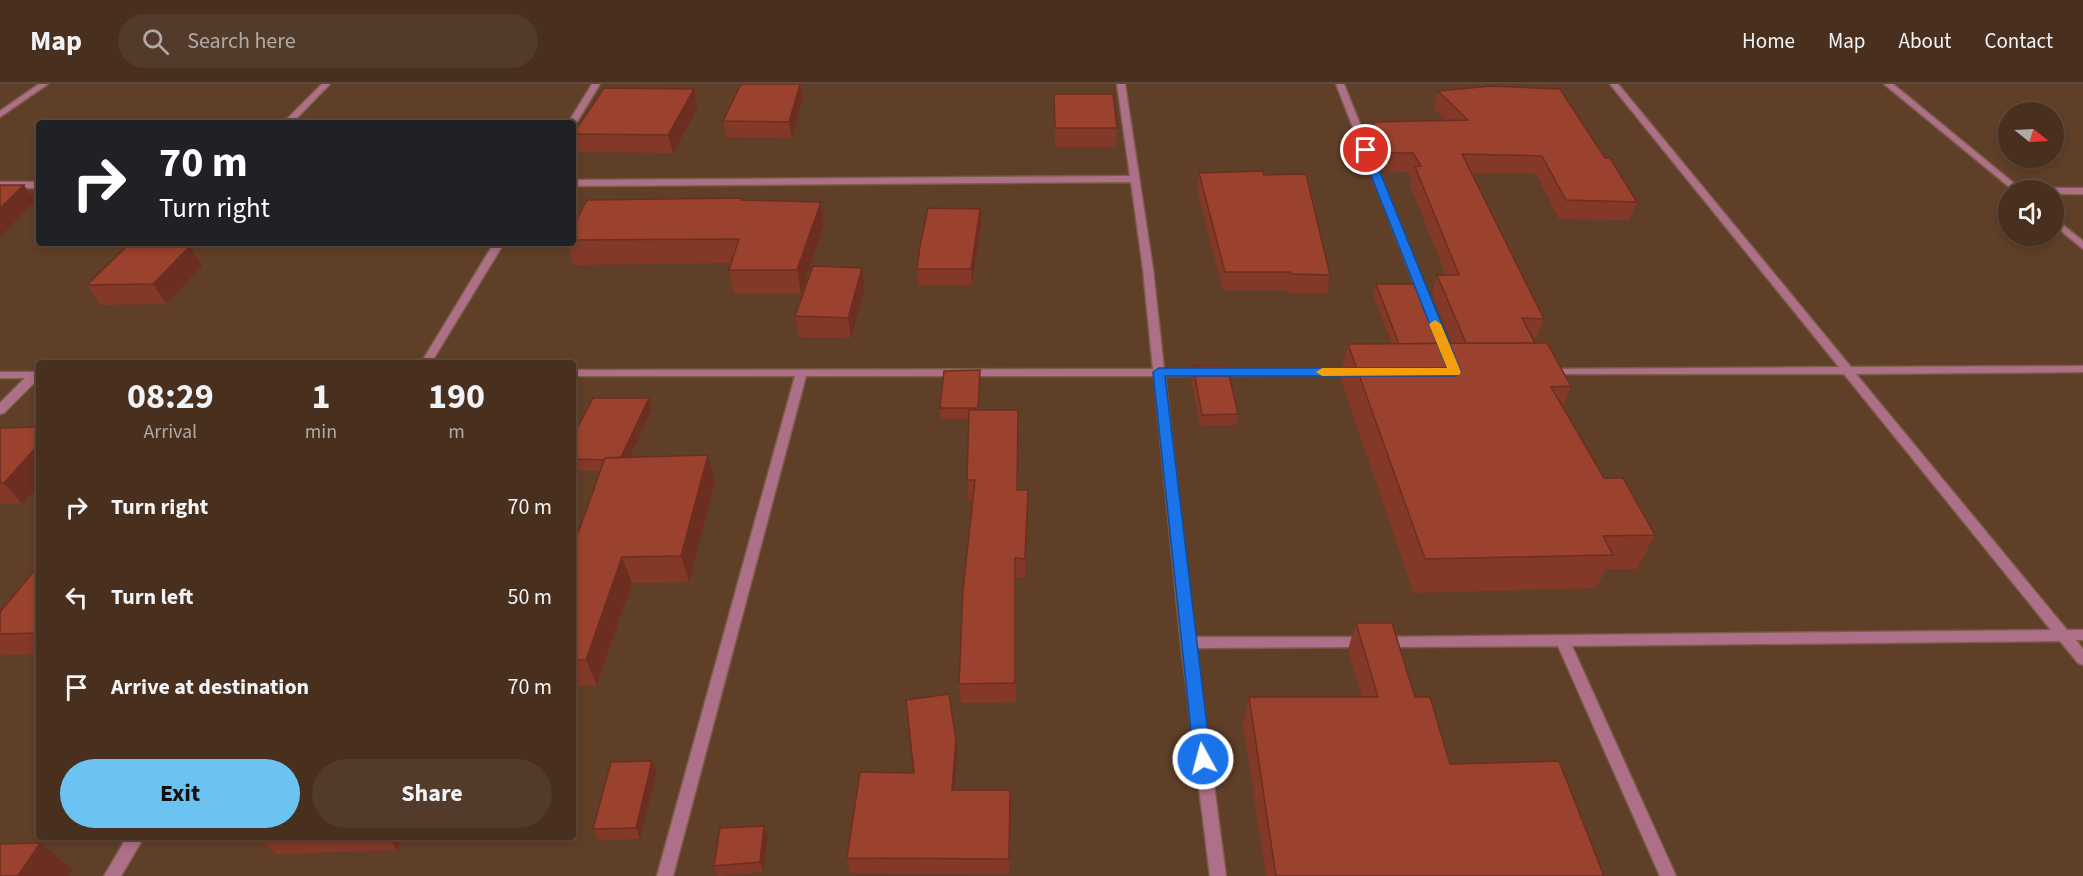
<!DOCTYPE html>
<style>
:root{--surface:#482f1e;--page:#523b2b;--text:#f1f3f6;--muted:#b1a9a4;--line:#604a3c;--accent:#6cc3f2}
body{margin:0;font-family:"Source Sans 3",sans-serif;background:var(--page);color:var(--text);height:100vh;display:flex;flex-direction:column;font-size:22px;white-space:nowrap}
*{box-sizing:border-box;margin:0}
p{font-size:20px;color:var(--muted)}
.icon{flex:none;width:33px;height:33px;fill:none;stroke:currentColor;stroke-width:2;stroke-linecap:round;stroke-linejoin:round}
.map{position:relative;flex:1;overflow:hidden}
.details{position:absolute;left:36px;top:276px;width:540px;height:480px;display:flex;flex-direction:column;background:var(--surface);border-radius:6px;box-shadow:0 3px 9px #0003,0 0 0 2px var(--line)}
.details>*{flex:none}
.hud{position:absolute;left:36px;top:36px;width:540px;height:126px;border-radius:6px;box-shadow:0 3px 9px #0003,0 0 0 2px var(--line);background:#202124;color:#fff;overflow:hidden}
.needle{width:39px;rotate:108deg}
.buttons{position:absolute;left:1998px;top:18px;display:grid;gap:12px}
.buttons a{display:grid;place-items:center;width:66px;height:66px;border-radius:50%;background:var(--surface);box-shadow:0 3px 9px #0003,0 0 0 2px var(--line);font-size:30px}
.pin{position:absolute;display:grid;place-items:center;width:51px;height:51px;color:#fff;margin:-26px;border:3px solid #fff;border-radius:50%;box-shadow:0 2px 6px #0007}
.me{position:absolute;width:66px;margin:-33px;rotate:353deg;stroke-linejoin:round;filter:drop-shadow(0 0 4px #0008)}
.turn{display:flex;align-items:center;gap:21px;height:126px;padding:0 24px;font-size:27px}
.turn .icon{width:78px;height:78px;stroke-width:2.5}
.turn b{display:block;font-size:42px;line-height:51px}
.eta{display:flex;justify-content:space-evenly;align-items:center;height:102px;text-align:center}
.eta b{font-size:36px;font-weight:700;line-height:42px}
.button{display:flex;gap:12px;margin-top:auto;padding:12px 24px}
.button a{flex:1;height:69px;border-radius:36px;background:var(--accent);color:#111;font-size:24px;font-weight:700;line-height:69px;text-align:center}
.button a+a{background:var(--page);color:var(--text)}
ul{padding:0;list-style:none}
li{display:flex;align-items:center;gap:18px;height:90px;padding:0 24px}
li div{flex:1}
li b{display:block;font-size:22px}
li em{font-style:normal}
header{display:flex;align-items:center;gap:36px;box-sizing:border-box;height:84px;padding:0 30px;background:var(--surface);border-bottom:2px solid var(--line)}
header strong{font-size:28px}
nav{display:flex;gap:33px;margin-inline-start:auto;font-size:21px}
.search{width:420px;height:54px;background:var(--page);display:flex;align-items:center;gap:15px;box-sizing:border-box;padding:0 21px;border-radius:33px;color:var(--muted);font-size:22px}
.map>svg:first-child{display:block}
.lines{fill:none;stroke-linecap:round;stroke-linejoin:round}
.street-casing{stroke:#7a5c47;stroke-width:3}
.street{fill:#ad7088;fill-rule:evenodd}
.wall{fill:#843928}
.shaded-wall{fill:#6c2e20}
.building{fill:#9a422e;stroke:#6c2e20;stroke-width:1.5}
.route{fill:#1a73e8;stroke:#114b97;stroke-width:1.5}
.slow{fill:#f59e0b}
</style>
<header>
<strong>Map</strong>
<div class="search"><svg class="icon" aria-label="search" viewBox="0 0 24 24"><circle cx="10" cy="10" r="6"/><path d="M15 15l6 6"/></svg>Search here</div>
<nav><a>Home</a><a>Map</a><a>About</a><a>Contact</a></nav>
</header>
<div class="map">
<svg width="2083" height="792" viewBox="0 0 2083 792">
<rect width="100%" height="100%" fill="#603f28"/>
<g class="lines">
<!-- street casing -->
<g class="street-casing">
<path id="street" d="M39,0H48L0,33V27Z
M322,0H330L292,39H283Z
M592,0H600L575,41L568,39Z
M1117,0H1125L1153,185L1164,285H1356L1361,288L1356,291L1165,292L1194,553H1365L1370,554L1372,558L1370,562L1365,563L1196,564L1226,792H1210L1181,559L1154,292H806L673,792H657L795,292H573V286L1153,285L1143,185L1131,98L573,102V96L1130,92Z
M1336,0H1344L1430,215L1429,217H1421L1420,215Z
M1610,0H1618L1851,283L2083,282V288L1856,290L2067,546H2083V556H2076L2083,565V581L2078,579L2060,557L1572,562L1676,792H1660L1558,562L1382,563L1377,562L1375,558L1377,554L1382,553L2051,546L1844,290H1543L1542,288L1547,285L1839,283Z
M1884,0H1893L2022,106H2013Z
M0,98H39V104H0Z
M2054,104H2083V110H2054V106H2050Z
M2054,134L2083,157V165L2054,141Z
M494,159H504L431,279H421Z
M0,288H39V294L4,329L0,330V319L25,294H0Z
M127,753H144L121,792H104Z"/>
</g>
<!-- street -->
<use href="#street" class="street"/>
</g>
<!-- wall -->
<path class="wall" d="M741,0H800L803,14L792,54L727,53L723,37Z
M1438,7L1605,74L1637,118L1629,136L1559,135L1536,90L1472,89L1544,235L1536,254H1532L1535,259L1571,302L1563,324L1604,394L1655,451L1637,485H1606L1596,504L1414,509L1340,293L1348,260H1392L1373,211L1376,200L1444,259H1452L1432,210L1437,191H1446L1410,101L1412,94L1408,88L1382,87L1369,56L1373,38L1446,36L1434,25Z
M1054,10L1117,44L1116,63H1055Z
M698,23L673,69L579,68L573,50Z
M1199,89L1264,91L1330,191L1327,210L1288,209L1287,206H1223L1197,106Z
M742,116L821,118L824,141L801,210H734L729,186L731,179L574,181L567,159H573V143Z
M981,141L972,201H919L917,185Z
M202,182L166,220L101,221L87,201Z
M862,184L865,204L851,254L799,253L795,232Z
M1193,282L1238,330L1236,341L1200,342L1191,293Z
M980,286V297L979,326H1018V406H1028V425L1025,494L1016,493V618L961,619L959,600L973,415H968L967,396L969,335H941L940,324Z
M649,314L652,325L630,373L715,397L689,498L632,499L597,601L573,602V463L600,387L573,386V352Z
M0,344L22,420H0Z
M39,481V570L3,571L0,568V528Z
M1356,539L1415,613L1450,680L1604,792H1266L1243,639L1249,613H1362L1348,565Z
M956,657L957,673L954,706L1011,722L1009,790L851,789L847,774L914,689Z
M652,677L657,687L640,755L599,756L593,745Z
M768,752L763,788L718,792L714,782Z
M259,753H402L397,766L276,770Z"/>
<!-- shaded-wall -->
<path class="shaded-wall" d="M800,0L803,14L792,54L789,38Z
M694,5L698,23L673,69L668,51Z
M24,101L35,117L0,153V124Z
M821,118L824,141L801,210L797,186Z
M980,125L981,141L972,201L971,185Z
M190,162L202,182L166,220L153,200Z
M862,184L865,204L851,254L848,234Z
M980,286V297L978,335V324Z
M649,314L652,325L623,388L619,377Z
M39,360V401L22,420L4,399Z
M708,371L715,397L689,498L681,472Z
M1028,406V425L1025,494V475Z
M622,473L632,499L597,601L586,576Z
M956,657L957,673L953,722L952,706Z
M652,677L657,687L640,755L636,744Z
M1010,706L1011,722L1009,790V775Z
M764,742L768,752L763,788L760,778Z
M387,753H402L397,766Z
M40,759L72,785L68,792H18Z"/>
<!-- building -->
<path class="building" d="M741,0H800L789,38L723,37Z
M1491,2L1560,5L1605,74H1610L1637,118L1566,116L1542,72L1462,70L1544,235L1522,234L1535,259H1466L1437,191H1459L1415,83L1421,82L1413,69H1386L1373,38L1468,36L1438,7Z
M604,4L694,5L668,51L573,50Z
M1054,10H1113L1117,44H1055Z
M1263,87L1264,91L1306,90L1330,191L1291,190L1290,188H1225L1199,89Z
M0,101H24L0,124Z
M742,114L741,116L821,118L797,186H729L739,155L573,156V143L587,116Z
M928,124L980,125L971,185H917L920,162Z
M127,162H190L153,200L87,201Z
M813,182L862,184L848,234L795,232Z
M1376,200H1420L1444,259L1399,260Z
M1547,259L1571,302L1551,303L1604,394H1623L1655,451L1603,452L1613,471L1425,475L1348,260Z
M1193,282H1227L1238,330L1202,331Z
M980,286L978,324H940L944,287Z
M593,314H649L621,373L605,374L604,376L573,375V352Z
M969,326H1018L1017,406H1028L1025,475L1015,474V599L959,600L963,506L975,396H967Z
M39,343V360L4,399H0V344Z
M708,371L681,472L622,473L586,576H573V463L605,374Z
M39,481V549L0,550V528Z
M1356,539H1392L1415,613H1430L1450,680L1559,677L1604,792H1276L1249,613H1378Z
M949,610L956,657L952,706H1010L1009,775L847,774L860,688L914,689L906,616Z
M652,677L636,744L593,745L611,678Z
M764,742L760,778L714,782L720,744Z
M40,759L18,792H0V760Z"/>
<!-- route -->
<path class="route" d="M1363,64L1371,66L1461,288L1455,292H1165L1211,675L1209,681L1203,683L1197,681L1194,675L1153,288L1159,284H1447L1361,66Z"/>
<!-- slow -->
<path class="slow" d="M1435,236L1441,240L1461,288L1459,291L1322,292L1316,288L1322,284H1447L1429,240Z"/>
</svg>
<div class="buttons">
<a><svg class="needle" viewBox="-14 -14 28 28"><path d="M0-13l5 13h-10z" fill="#e53935"/><path d="M0 13l5-13h-10z" fill="#b1a9a4"/></svg></a>
<a><svg class="icon" aria-label="sound" viewBox="0 0 24 24"><path d="M4 9h4l5-4v14l-5-4H4zM17 9q2 3 0 6"/></svg></a>
</div>
<div class="pin" style="left:1366px;top:66px;background:#d93025"><svg class="icon" aria-label="arrive" viewBox="0 0 24 24"><path d="M6 21V4h12l-3 4 3 4H6"/></svg></div>
<svg class="me" style="left:1203px;top:675px" viewBox="-20 -20 40 40"><circle r="17" fill="#1a73e8" stroke="#fff" stroke-width="3"/><path d="M0-11L8 9 0 5-8 9z" fill="#fff"/></svg>
<div class="hud">
<div class="turn"><svg class="icon" aria-label="right" viewBox="0 0 24 24"><path d="M7 20v-9h11M14 6l5 5-5 5"/></svg><div><b>70 m</b>Turn right</div></div>
</div>
<section class="details">
<div class="eta">
<div><b>08:29</b><p>Arrival</p></div>
<div><b>1</b><p>min</p></div>
<div><b>190</b><p>m</p></div>
</div>
<ul>
<li><svg class="icon" aria-label="right" viewBox="0 0 24 24"><path d="M7 20v-9h11M14 6l5 5-5 5"/></svg><div><b>Turn right</b></div><em>70 m</em></li>
<li><svg class="icon" aria-label="left" viewBox="0 0 24 24"><path d="M17 20v-9H6M10 6l-5 5 5 5"/></svg><div><b>Turn left</b></div><em>50 m</em></li>
<li><svg class="icon" aria-label="arrive" viewBox="0 0 24 24"><path d="M6 21V4h12l-3 4 3 4H6"/></svg><div><b>Arrive at destination</b></div><em>70 m</em></li>
</ul>
<div class="button"><a>Exit</a><a>Share</a></div>
</section>
</div>
